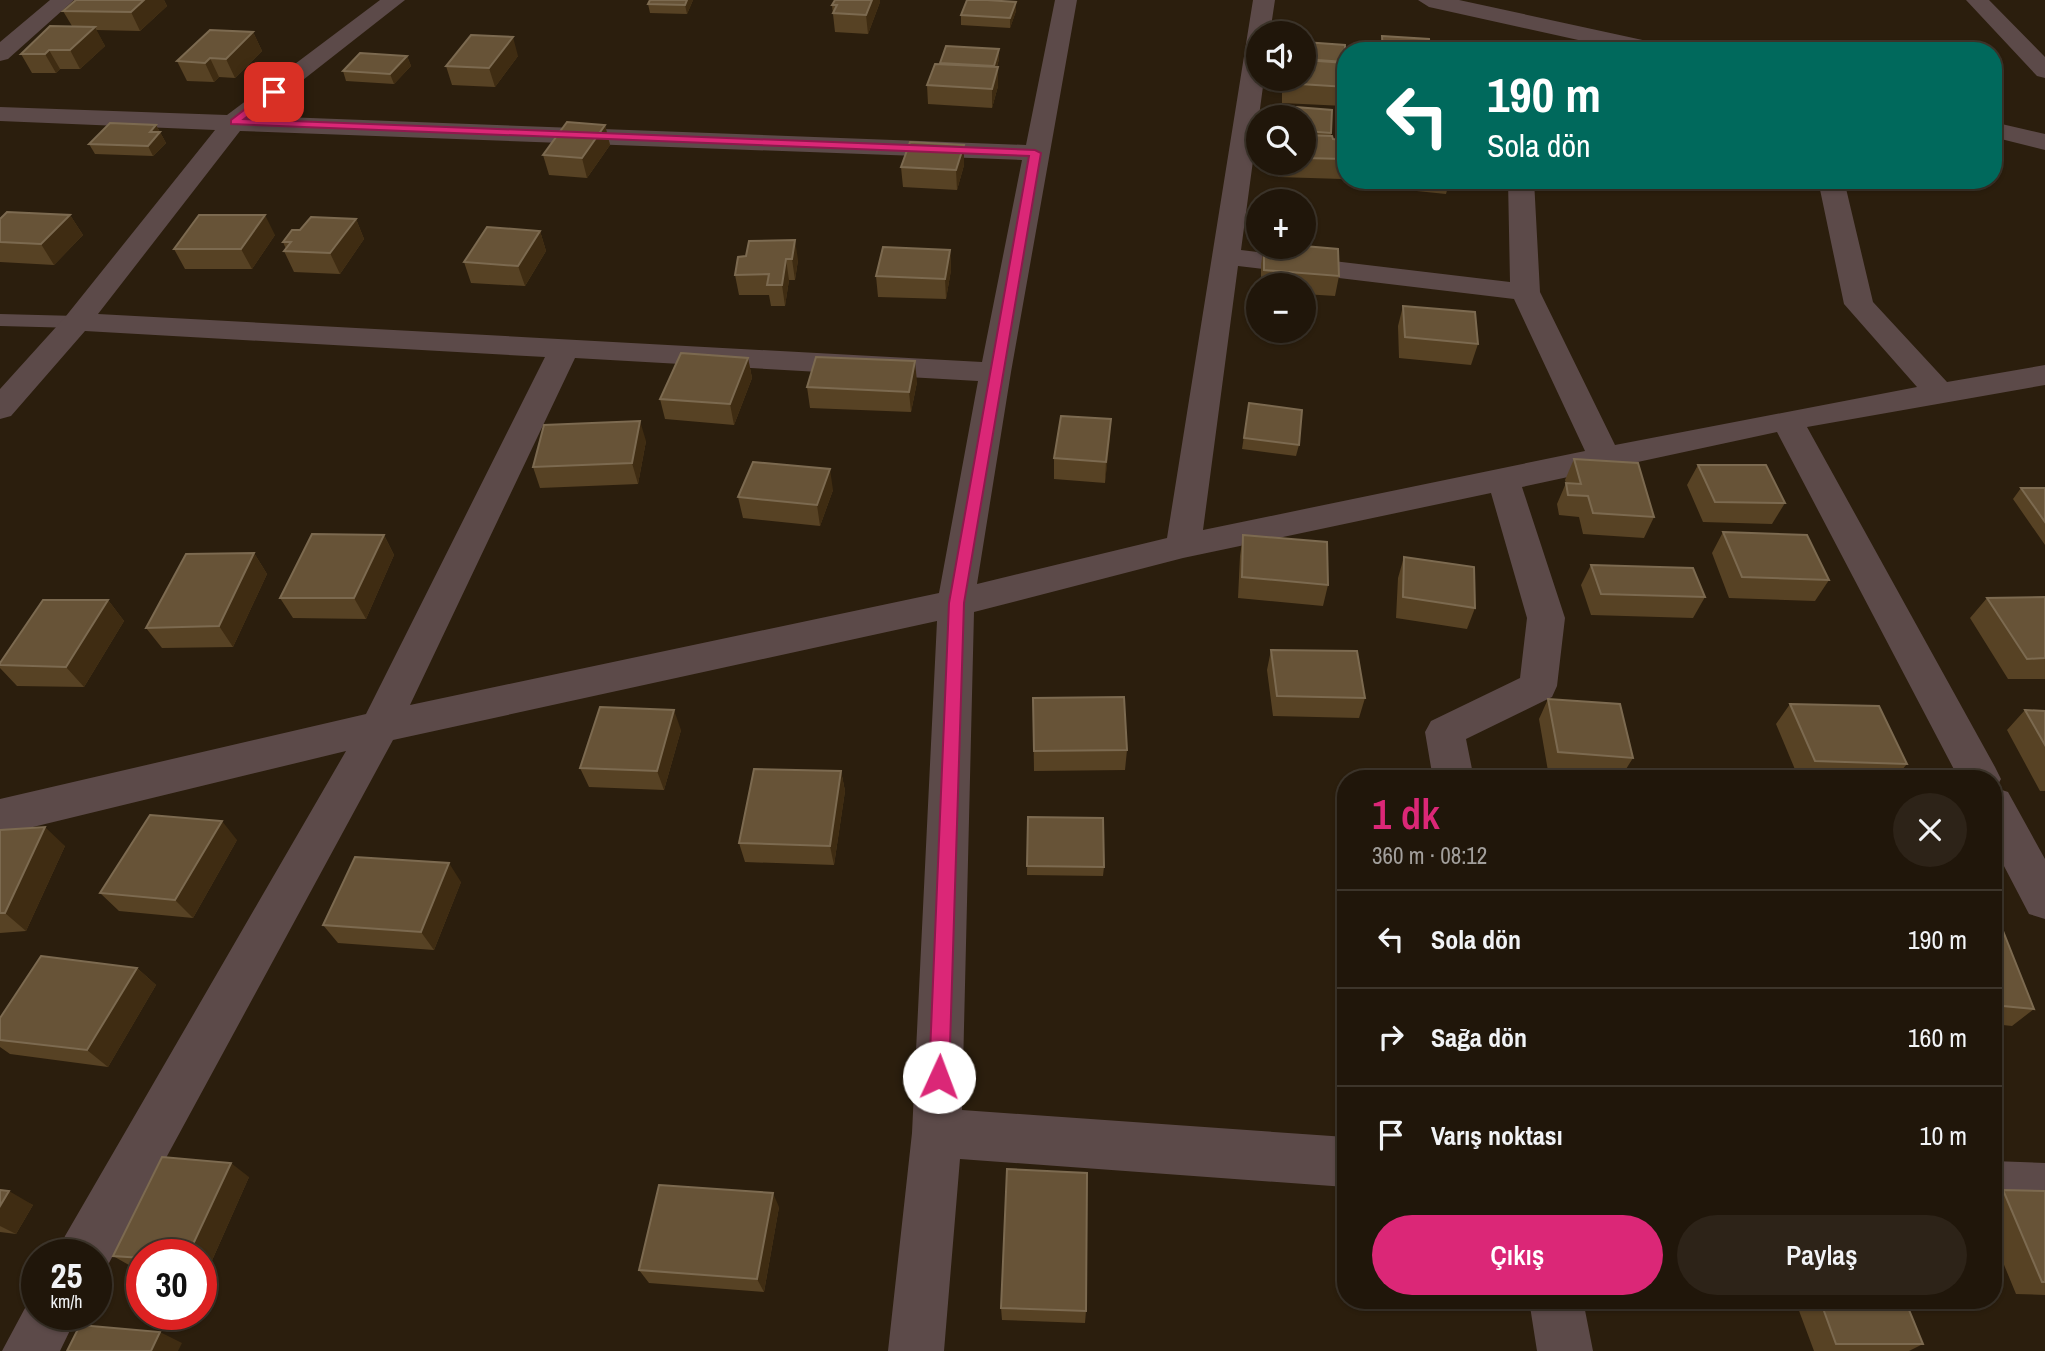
<!DOCTYPE html>
<html lang="tr">
<meta charset="utf-8">
<style>
:root{--surface:#20160a;--page:#2d2318;--text:#f1f3f6;--muted:#a29f9c;--line:#3d352b;--accent:#db2777}
body{margin:0;font-family:"Archivo Narrow",sans-serif;background:var(--page);color:var(--text);height:100vh;display:flex;flex-direction:column;font-size:26px;white-space:nowrap}
*{box-sizing:border-box;margin:0}
p{font-size:23px;color:var(--muted)}
.icon{flex:none;width:38px;height:38px;fill:none;stroke:currentColor;stroke-width:2;stroke-linecap:round;stroke-linejoin:round}
.map{position:relative;flex:1;overflow:hidden}
.details{position:absolute;left:1337px;top:770px;width:665px;height:539px;display:flex;flex-direction:column;background:var(--surface);border-radius:28px;box-shadow:0 2px 5px #0004,0 0 0 2px var(--line)}
.details>*{flex:none}
.top-card{position:absolute;left:1337px;top:42px;width:665px;height:147px;border-radius:28px;box-shadow:0 2px 5px #0004,0 0 0 2px var(--line);background:#00695c;color:#fff;overflow:hidden}
.fabs{position:absolute;left:1246px;top:21px;display:grid;gap:14px}
.fabs a{display:grid;place-items:center;width:70px;height:70px;border-radius:50%;background:var(--surface);box-shadow:0 2px 5px #0004,0 0 0 2px var(--line);font-size:35px}
.speed{position:absolute;left:21px;top:1239px;display:flex;gap:14px;font-size:35px;font-weight:700;text-align:center}
.speed>*{display:grid;place-content:center;width:91px;height:91px;border-radius:50%;background:var(--surface);box-shadow:0 2px 5px #0004,0 0 0 2px var(--line);line-height:1}
.speed small{font-size:18px;font-weight:400}
.speed .limit{border:10px solid #d22;background:#fff;color:#111}
.pin{position:absolute;display:grid;place-items:center;width:60px;height:60px;color:#fff;margin:-30px;border-radius:14px;box-shadow:0 4px 10px #0006}
.me{position:absolute;width:77px;margin:-38px;rotate:2deg;stroke-linejoin:round;filter:drop-shadow(0 0 5px #0008)}
.turn{display:flex;align-items:center;gap:24px;height:147px;padding:0 35px;font-size:32px}
.turn .icon{width:91px;height:91px;stroke-width:2.5}
.turn b{display:block;font-size:49px;line-height:60px}
.round{display:grid;place-items:center;flex:none;width:74px;height:74px;border-radius:37px;background:var(--page)}
.head{display:flex;align-items:center;justify-content:space-between;height:119px;padding:0 35px}
h1{font-size:42px;font-weight:600;line-height:52px;color:var(--accent)}
.cta{display:flex;gap:14px;margin-top:auto;padding:14px 35px}
.cta a{flex:1;height:80px;border-radius:42px;background:var(--accent);color:#fff;font-size:28px;font-weight:600;line-height:80px;text-align:center}
.cta a+a{background:var(--page);color:var(--text)}
ul{padding:0;list-style:none}
li{display:flex;align-items:center;gap:21px;height:98px;padding:0 35px;border-top:2px solid var(--line)}
li div{flex:1}
li b{display:block;font-size:26px}
li em{font-style:normal}
.map>svg:first-child{display:block}
.lines{fill:none;stroke-linecap:round;stroke-linejoin:round}
.lane{fill:#5c4a49;fill-rule:evenodd}
.street{fill:#5c4a49;fill-rule:evenodd}
.wall{fill:#574224}
.shaded-wall{fill:#3f2c12}
.building{fill:#675337;stroke:#7c6a50;stroke-width:2}
.route{fill:#db2777;stroke:#8e194d;stroke-width:2}
</style>
<div class="map">
<svg width="2045" height="1351" viewBox="0 0 2045 1351">
<rect width="100%" height="100%" fill="#2b1e0d"/>
<g class="lines">
<!-- lane -->
<path class="lane" d="M0,314L77,316L86,322L77,328L0,326Z"/>
<!-- street -->
<path class="street" d="M50,0H74L8,59L0,61V42Z
M380,0H405L257,116L1026,145L1055,0H1077L1011,372L977,584L1167,538L1253,0H1275L1270,33H1258V79H1264L1241,250L1510,282L1508,180H1534L1540,292L1615,445L1917,387L1844,304L1818,180H1844L1873,302L1947,382L2045,365V385L1807,427L1995,767L2001,779L1996,788L2008,792L2045,859V919L2029,914L1993,845V779H1959L1777,432L1522,487L1565,618L1557,686L1552,697L1466,739L1474,779H1433L1425,732L1431,721L1520,678L1527,618L1491,493L1183,558L974,612L962,1110L1346,1137V1187L960,1159L944,1351H888L912,1133L937,621L393,740L103,1274L96,1276V1255H58L65,1236L346,751L0,835V799L366,714L545,357L85,331L11,416L0,419V389L66,316L215,130L0,121V107L227,115ZM240,131L1022,160L982,362L98,314ZM1238,266L1514,299L1585,451L1203,530ZM575,358L978,381L939,593L410,705Z
M1418,0H1459L1661,44L1672,51H1628L1429,7Z
M1966,0H1989L2045,57V78L2037,76Z
M1993,122L2045,134V150L1993,137Z
M1993,1161L2045,1163V1215L1993,1213Z
M37,1293V1314H78L60,1351H2L32,1295Z
M1529,1300H1583L1593,1351H1537Z"/>
</g>
<!-- wall -->
<path class="wall" d="M76,0H164L167,6L140,31L96,30L105,46L80,69H60L56,73H32L21,54L72,26L63,11Z
M693,0L687,14L650,13L648,4Z
M880,2L868,34L835,32L832,5Z
M1016,11L1010,28L961,25V15Z
M253,32L262,51L235,78L219,77L214,82L187,81L177,61Z
M1382,36L1430,51H1379Z
M1304,42L1346,87V99L1344,106L1282,103V79H1304Z
M407,56L411,66L394,84L346,81L343,71Z
M518,56L495,87L452,85L446,66Z
M999,59L997,67L998,86L992,108L928,104L927,85L940,64Z
M1283,106L1332,110L1331,135L1346,159L1342,179L1278,177L1277,163H1304V117H1281Z
M156,125L166,143L153,156L95,154L89,144Z
M605,125L610,145L587,178L549,175L543,155Z
M964,145V165L957,190L903,187L901,167Z
M1388,180H1450L1446,194L1387,188Z
M70,215L83,235L54,265L0,262V219Z
M356,219L364,239L340,274L294,272L284,251L286,249L283,242Z
M540,231L546,251L525,286L471,283L464,262Z
M275,235L252,269H185L174,249Z
M1264,247L1339,276L1335,296L1304,294V285H1261V264Z
M950,250L951,270L946,299L878,297L876,276Z
M746,256L798,260L795,280H789L785,306H771L769,295H739L735,275Z
M1403,306L1478,344L1471,365L1399,358L1398,326Z
M748,358L752,378L734,425L665,419L660,399Z
M917,382L911,412L810,408L807,387Z
M1249,403L1299,445L1296,456L1242,449Z
M1111,419L1105,483L1054,479V458Z
M646,441L638,484L540,488L533,467Z
M1574,459L1654,517L1644,538L1583,534L1579,517L1559,515L1557,504L1566,483L1565,480Z
M1698,465L1785,503L1772,524L1703,522L1687,485Z
M2021,488H2045V545L2013,499Z
M833,490L820,526L743,518L738,497Z
M1723,532L1829,580L1815,601L1729,598L1712,553Z
M384,535L394,555L366,619L293,618L280,598Z
M1243,535L1328,585L1323,606L1238,598L1240,556Z
M254,553L267,574L233,647L162,648L146,628Z
M1404,557L1475,608L1467,629L1396,618L1398,578Z
M1591,565L1705,597L1693,618L1591,615L1581,585Z
M2045,597V679H2008L1970,618L1987,598Z
M108,600L124,621L84,687L17,686L0,668V663Z
M1271,650L1365,698L1359,718L1273,716L1267,670Z
M1033,698L1127,750L1125,770L1034,771Z
M1548,699L1633,758L1621,777L1548,771L1539,719Z
M1790,704L1907,764L1894,779H1799L1776,724Z
M2025,710L2045,711V791H2040L2007,730Z
M681,730L664,790L589,787L580,768Z
M841,771L845,791L834,865L745,862L739,843Z
M1028,817L1104,867L1103,876L1027,875Z
M0,830L65,846L26,931L0,933Z
M237,840L193,918L119,911L100,893Z
M461,882L434,950L338,943L323,925Z
M1993,931L2034,1009L2012,1026L1993,1024Z
M137,968L156,985L108,1067L10,1054L0,1047V1018Z
M249,1177L206,1274H201V1255H142V1269H136L113,1256Z
M0,1190L33,1205L16,1234L0,1232Z
M2003,1190L2045,1191V1295L2016,1294L1993,1238V1195Z
M779,1207L764,1292L649,1283L639,1270Z
M1795,1300H1905L1923,1344L1909,1351H1814Z
M1001,1308L1086,1311L1085,1323L1002,1320Z"/>
<!-- shaded-wall -->
<path class="shaded-wall" d="M144,0H164L167,6L140,31L131,12Z
M687,0H693L687,14L685,5Z
M872,0H880V2L868,34L866,15Z
M1016,2V11L1010,28V18Z
M95,27L105,46L80,69L70,50Z
M253,32L262,51L235,78L226,59Z
M513,37L518,56L495,87L489,68Z
M999,49V59L994,76V66Z
M49,50L60,69L56,73L45,54Z
M407,56L411,66L394,84L390,74Z
M210,58L219,77L214,82L205,63Z
M998,67V86L992,108V89Z
M156,125L166,143L153,156L148,146L150,132Z
M605,125L610,145L587,178L582,158Z
M964,145V165L957,190L956,170Z
M70,215L83,235L54,265L41,244Z
M265,215L275,235L252,269L241,249Z
M356,219L364,239L340,274L330,253Z
M540,231L546,251L525,286L518,266Z
M795,240L798,260L795,280L792,259Z
M950,250L951,270L946,299L945,279Z
M786,259L789,280L785,306L782,285Z
M748,358L752,378L734,425L730,404Z
M915,361L917,382L911,412L909,392Z
M1111,419L1110,440L1105,483L1106,462Z
M640,421L646,441L638,484L632,463Z
M830,469L833,490L820,526L817,505Z
M384,535L394,555L366,619L354,598Z
M254,553L267,574L233,647L219,626Z
M108,600L124,621L84,687L66,667Z
M674,710L681,730L664,790L657,771Z
M841,771L845,791L834,865L830,846Z
M222,821L237,840L193,918L175,900Z
M45,827L65,846L26,931L5,913Z
M449,863L461,882L434,950L421,932Z
M137,968L156,985L108,1067L87,1050Z
M231,1163L249,1177L206,1274L201,1271V1255H188Z
M9,1191L33,1205L16,1234L0,1226V1206Z
M773,1193L779,1207L764,1292L757,1279Z
M160,1332L182,1343L178,1351H151Z"/>
<!-- building -->
<path class="building" d="M76,0H144L131,12L63,11Z
M650,0H687L685,5L648,4Z
M835,0H872L866,15L833,13L837,5H832Z
M967,0H987L1016,2L1010,18L961,15Z
M50,26L95,27L70,50H49L45,54H21Z
M210,30L253,32L226,59L210,58L205,63L177,61Z
M471,35L513,37L489,68L446,66Z
M1382,36L1429,39L1430,51H1383Z
M1304,42L1345,45V62L1304,59Z
M946,46L999,49L994,66L940,63Z
M360,53L407,56L390,74L343,71Z
M1304,60L1346,63V87L1285,83V79H1304Z
M935,64L998,67L992,89L927,85Z
M1283,106L1332,110L1331,133L1304,131V117H1282Z
M567,122L605,125L582,158L543,155Z
M110,123L156,125L150,132H160L148,146L89,144Z
M1304,135L1332,136L1333,139L1343,140L1346,159L1304,158Z
M910,142L964,145L956,170L901,167Z
M7,212L70,215L41,244L0,242V219Z
M199,215H265L241,249H174Z
M311,217L356,219L330,253L284,251L291,242H283L292,230H300Z
M487,227L540,231L518,266L464,262Z
M795,240L792,259H786L782,285H767L769,274L735,275L738,257L746,256L749,241Z
M1304,246L1338,249L1339,276L1264,270V247Z
M883,247L950,250L945,279L876,276Z
M1403,306L1475,312L1478,344L1405,337Z
M681,353L748,358L730,404L660,399Z
M816,357L915,361L909,392L807,387Z
M1249,403L1302,410L1299,445L1244,438Z
M1061,416L1111,419L1106,462L1054,458Z
M640,421L632,463L533,467L544,425Z
M1574,459L1638,463L1654,517L1593,513L1588,496L1568,495L1566,483L1581,484Z
M753,462L830,469L817,505L738,497Z
M1698,465H1766L1785,503L1715,502Z
M2021,488H2045V522Z
M1723,532L1807,535L1829,580L1742,577Z
M312,534L384,535L354,598H280Z
M1243,535L1327,542L1328,585L1242,577Z
M254,553L219,626L146,628L186,554Z
M1404,557L1474,567L1475,608L1403,597Z
M1591,565L1693,568L1705,597L1601,594Z
M2045,597V658L2027,659L1987,598Z
M43,600H108L66,667L0,665V663Z
M1271,650L1357,651L1365,698L1277,696Z
M1124,697L1127,750L1034,751L1033,698Z
M1548,699L1620,704L1633,758L1558,752Z
M1790,704L1879,706L1907,764L1815,761Z
M600,707L674,710L657,771L580,768Z
M2025,710L2045,711V745Z
M754,769L841,771L830,846L739,843Z
M150,815L222,821L175,900L100,893Z
M1028,817L1103,818L1104,867L1027,866Z
M45,827L5,913H0V830Z
M355,857L449,863L421,932L323,925Z
M1993,931H2003L2034,1009L1993,1005Z
M41,956L137,968L87,1050L0,1040V1018Z
M162,1157L231,1163L188,1255H142V1258L113,1256Z
M1007,1169L1087,1173L1086,1311L1001,1308Z
M659,1185L773,1193L757,1279L639,1270Z
M0,1190L9,1191L0,1206Z
M2003,1190L2045,1191V1282H2042Z
M1820,1300H1905L1923,1344H1836Z
M80,1325L160,1332L151,1351H67Z"/>
<!-- route -->
<path class="route" d="M271,89L279,92L244,119L1035,150L1041,153L964,603L949,1077L946,1084L939,1087L932,1084L929,1077L949,603L1029,156L231,124V120Z"/>
</svg>
<div class="fabs">
<a><svg class="icon" aria-label="sound" viewBox="0 0 24 24"><path d="M4 9h4l5-4v14l-5-4H4zM17 9q2 3 0 6"/></svg></a>
<a><svg class="icon" aria-label="search" viewBox="0 0 24 24"><circle cx="10" cy="10" r="6"/><path d="M15 15l6 6"/></svg></a>
<a>+</a>
<a>−</a>
</div>
<div class="speed"><div>25<small>km/h</small></div><div class="limit">30</div></div>
<div class="pin" style="left:274px;top:92px;background:#d93025"><svg class="icon" aria-label="arrive" viewBox="0 0 24 24"><path d="M6 21V4h12l-3 4 3 4H6"/></svg></div>
<svg class="me" style="left:939px;top:1077px" viewBox="-20 -20 40 40"><circle r="19" fill="#fff"/><path d="M0-13L10 11 0 6-10 11z" fill="#db2777"/></svg>
<div class="top-card">
<div class="turn"><svg class="icon" aria-label="left" viewBox="0 0 24 24"><path d="M17 20v-9H6M10 6l-5 5 5 5"/></svg><div><b>190 m</b>Sola dön</div></div>
</div>
<section class="details">
<div class="head"><div><h1>1 dk</h1><p>360 m · 08:12</p></div><a class="round"><svg class="icon" aria-label="close" viewBox="0 0 24 24"><path d="M6 6l12 12M18 6L6 18"/></svg></a></div>
<ul>
<li><svg class="icon" aria-label="left" viewBox="0 0 24 24"><path d="M17 20v-9H6M10 6l-5 5 5 5"/></svg><div><b>Sola dön</b></div><em>190 m</em></li>
<li><svg class="icon" aria-label="right" viewBox="0 0 24 24"><path d="M7 20v-9h11M14 6l5 5-5 5"/></svg><div><b>Sağa dön</b></div><em>160 m</em></li>
<li><svg class="icon" aria-label="arrive" viewBox="0 0 24 24"><path d="M6 21V4h12l-3 4 3 4H6"/></svg><div><b>Varış noktası</b></div><em>10 m</em></li>
</ul>
<div class="cta"><a>Çıkış</a><a>Paylaş</a></div>
</section>
</div>
